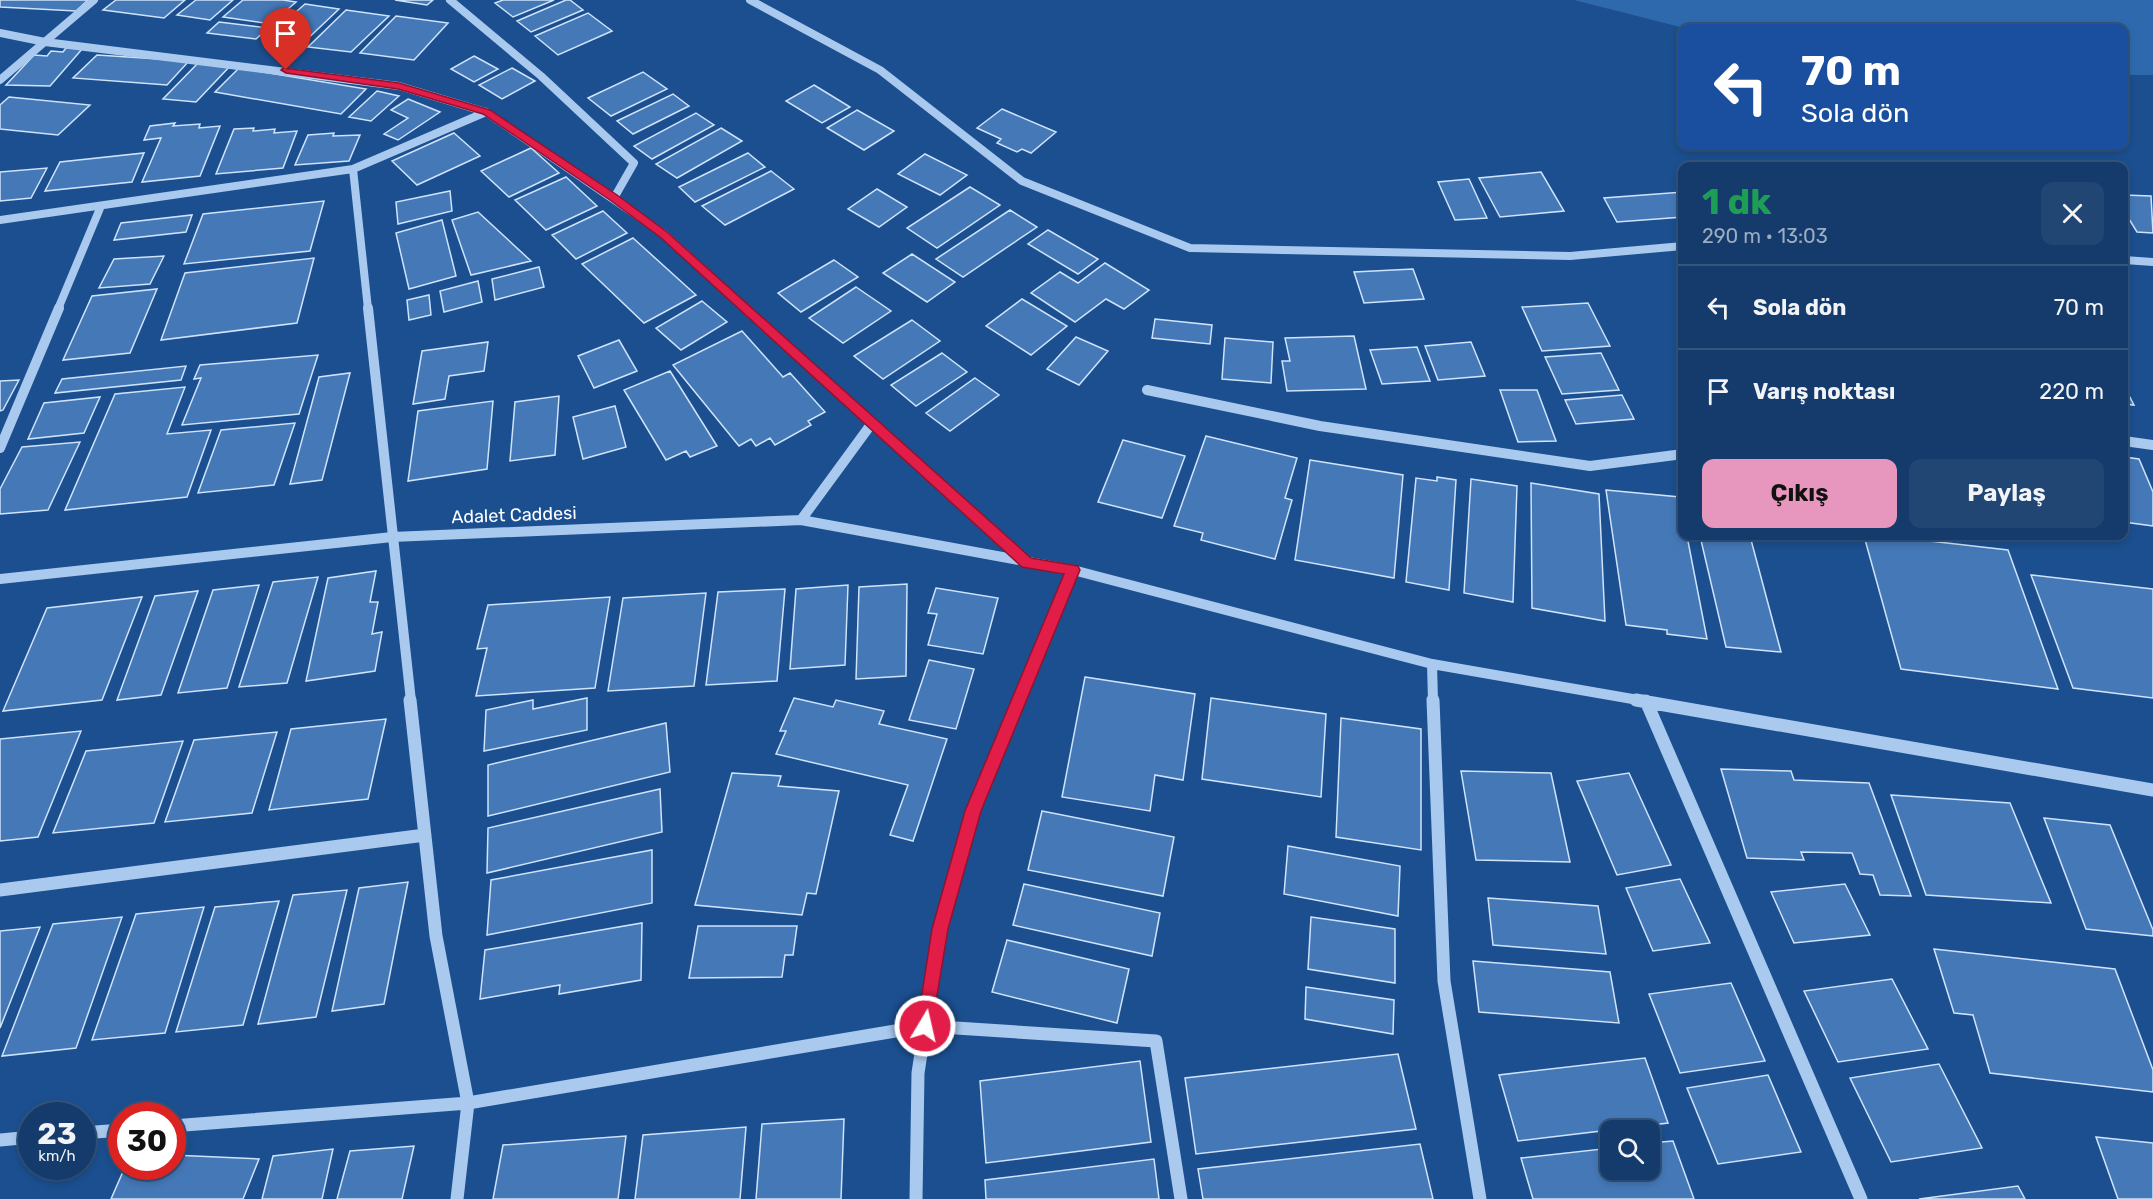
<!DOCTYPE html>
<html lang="tr">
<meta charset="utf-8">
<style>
:root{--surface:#143b6b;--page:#214673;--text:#f1f3f6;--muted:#9dadc1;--line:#33557e;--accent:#e797bd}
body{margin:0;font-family:Rubik,sans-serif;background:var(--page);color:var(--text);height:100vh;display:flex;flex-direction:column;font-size:22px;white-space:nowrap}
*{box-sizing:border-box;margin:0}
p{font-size:20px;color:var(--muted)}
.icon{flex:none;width:33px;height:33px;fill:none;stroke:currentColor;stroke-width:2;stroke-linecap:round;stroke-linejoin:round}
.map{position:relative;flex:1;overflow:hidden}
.side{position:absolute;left:1678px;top:162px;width:450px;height:378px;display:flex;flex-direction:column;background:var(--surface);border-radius:12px;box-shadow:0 3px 9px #0003,0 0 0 2px var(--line)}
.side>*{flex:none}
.banner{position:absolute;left:1678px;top:24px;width:450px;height:126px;border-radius:12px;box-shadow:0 3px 9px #0003,0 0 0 2px var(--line);background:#1a4fa0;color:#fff;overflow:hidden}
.tools{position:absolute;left:1600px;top:1120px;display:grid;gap:12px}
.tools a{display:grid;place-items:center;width:60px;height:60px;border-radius:12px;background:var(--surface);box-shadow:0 3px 9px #0003,0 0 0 2px var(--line);font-size:30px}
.speed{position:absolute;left:18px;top:1102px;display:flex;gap:12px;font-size:30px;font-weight:700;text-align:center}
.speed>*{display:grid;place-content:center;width:78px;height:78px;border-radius:50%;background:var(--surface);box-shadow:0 3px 9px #0003,0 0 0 2px var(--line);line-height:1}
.speed small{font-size:15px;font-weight:400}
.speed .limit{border:9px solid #d22;background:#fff;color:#111}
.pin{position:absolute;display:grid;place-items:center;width:51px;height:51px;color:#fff;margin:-62px -26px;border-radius:50% 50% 50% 0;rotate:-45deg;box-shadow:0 0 6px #0007}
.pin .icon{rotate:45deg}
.me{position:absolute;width:66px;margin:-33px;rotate:9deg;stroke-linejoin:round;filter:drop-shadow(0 0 4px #0008)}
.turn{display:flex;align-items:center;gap:21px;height:126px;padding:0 24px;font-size:27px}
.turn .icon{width:78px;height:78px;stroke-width:2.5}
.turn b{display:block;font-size:42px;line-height:51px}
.round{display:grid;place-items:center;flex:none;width:63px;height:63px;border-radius:12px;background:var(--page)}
.head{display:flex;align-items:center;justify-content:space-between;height:102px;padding:0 24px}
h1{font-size:36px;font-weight:700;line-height:45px;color:#1e9e55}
.cta{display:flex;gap:12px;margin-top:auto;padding:12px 24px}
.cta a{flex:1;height:69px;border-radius:12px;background:var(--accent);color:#111;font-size:24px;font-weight:700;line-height:69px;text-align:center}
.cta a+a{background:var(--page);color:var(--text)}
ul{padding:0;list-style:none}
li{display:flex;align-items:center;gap:18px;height:84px;padding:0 24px;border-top:2px solid var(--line)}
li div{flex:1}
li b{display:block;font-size:22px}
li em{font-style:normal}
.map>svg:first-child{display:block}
.green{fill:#2e69ad}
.building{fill:#4478b7;stroke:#cfe3fa;stroke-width:1.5}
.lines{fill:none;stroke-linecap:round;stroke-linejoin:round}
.minor-far2{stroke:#a9c9ee;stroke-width:8}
.minor-far1{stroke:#a9c9ee;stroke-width:10}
.minor{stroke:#a9c9ee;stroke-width:13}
.route{fill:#e11d48;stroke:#92132f;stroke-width:1.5}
.labels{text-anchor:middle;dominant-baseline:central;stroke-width:4.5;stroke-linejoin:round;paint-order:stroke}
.street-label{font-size:18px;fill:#fff;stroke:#1b4f8f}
</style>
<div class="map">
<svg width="2153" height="1199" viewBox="0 0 2153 1199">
<rect width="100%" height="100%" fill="#1b4f8f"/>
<!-- green -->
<path class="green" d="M1574,0H2153V75H2124V28H1684Z"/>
<!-- building -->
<path class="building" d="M0,0H88L76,11L0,7Z
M116,0H185L164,18L103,10Z
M196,0H233L210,20L177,15Z
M243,0H283L296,2L271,24L223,17Z
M395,0H433L427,5Z
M503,0H554L513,17L495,3Z
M566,0H570L583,10L531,32L517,21Z
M305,4L339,9L300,46L264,40Z
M346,10L389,16L351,52L308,47Z
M588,13L612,31L558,55L535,36Z
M396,16L448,23L414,60L360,53Z
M219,22L268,28L256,39L207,33Z
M66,48H83L50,86L6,85L34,55L47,56L51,51L63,52Z
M97,55L189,61L167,85L73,78Z
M474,56L498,69L474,82L451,69Z
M199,62L231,65L196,102L163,99Z
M239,68L366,89L341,114L215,92Z
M512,68L535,81L502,99L479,85Z
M643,72L667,89L611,116L588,98Z
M814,85L850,107L822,123L786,101Z
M377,91L399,96L371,121L349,117Z
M673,94L689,106L633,134L617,121Z
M9,97L90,105L58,135L0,129V105Z
M408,99L440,112L398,140L384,134L408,118L391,110Z
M1002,109L1056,132L1031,153L1022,149L1017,152L997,143L1001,139L977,128Z
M857,110L894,131L864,150L827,128Z
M696,113L714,125L652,159L634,146Z
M175,123L173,126L200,124L199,128L220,126L200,176L142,182L161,138L144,140L150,126Z
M254,128L253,131L275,129L274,133L297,131L283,168L216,174L234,129Z
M721,128L742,141L677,178L656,164Z
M334,133L333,136L360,135L349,161L295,165L308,135Z
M454,133L480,156L417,185L392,161Z
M531,148L559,173L509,197L481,171Z
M144,153L132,182L45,191L60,162Z
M748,153L765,167L695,202L679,187Z
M925,154L967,175L940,195L898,174Z
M47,168L31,198L0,201V172Z
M771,171L794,189L725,225L702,206Z
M1541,172L1564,211L1500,217L1479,178Z
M566,177L597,206L546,230L515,200Z
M1469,179L1487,218L1455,220L1438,182Z
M970,187L1000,205L937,248L907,228Z
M877,189L907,207L879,227L848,209Z
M450,191L452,211L398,224L396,202Z
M1683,192V217L1617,222L1604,198Z
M2124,195L2151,196L2153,233L2137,232L2124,211Z
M324,201L310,251L184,264L203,214Z
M1010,210L1037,227L963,277L936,259Z
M603,211L627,233L576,259L552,235Z
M478,212L531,261L471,275L452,220Z
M192,215L186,232L114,240L121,223Z
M442,220L456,276L409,289L396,233Z
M1048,230L1098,259L1078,274L1028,244Z
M633,238L696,295L644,323L582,264Z
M912,254L955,282L927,302L883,273Z
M164,256L150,284L99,288L114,259Z
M314,258L297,323L161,340L185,273Z
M834,260L858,277L801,312L778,293Z
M1105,263L1149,290L1124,309L1106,299L1075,322L1031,293L1060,272L1078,283Z
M539,267L544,287L495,300L492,279Z
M1413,269L1424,299L1364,303L1354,272Z
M478,281L482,302L444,312L440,291Z
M856,287L891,311L843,343L809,318Z
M157,289L130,353L63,360L92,296Z
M429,295L431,315L409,320L407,300Z
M1022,299L1067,326L1031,355L986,326Z
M702,301L727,322L681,350L656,328Z
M1588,303L1610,346L1542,351L1522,307Z
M1155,319L1212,325L1210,344L1152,338Z
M912,320L940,341L883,379L854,356Z
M742,331L783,377L790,373L825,412L808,421L811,425L775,445L770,438L756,446L751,439L739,446L673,365Z
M1354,336L1366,389L1287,391L1282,361H1290L1285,338Z
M1076,337L1108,351L1079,385L1047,369Z
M1225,338L1273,342L1271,383L1222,379Z
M619,340L637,371L594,388L578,356Z
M488,342L484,371L449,376L445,399L413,404L422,351Z
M1471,342L1485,376L1438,380L1425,346Z
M1417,347L1430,381L1382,384L1370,350Z
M942,353L967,372L916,406L891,385Z
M1601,353L1619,390L1562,394L1545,357Z
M318,355L299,414L182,425L201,378L194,379L200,365Z
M186,366L181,380L55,393L62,379Z
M670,371L717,446L690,457L686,451L666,460L624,390Z
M350,373L322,480L290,484L319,377Z
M975,378L999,395L950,431L926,413Z
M19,380L3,410L0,411V381Z
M2124,386L2134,405L2124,404Z
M185,387L167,434L211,430L187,497L65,510L115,394Z
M1500,390H1537L1556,441L1518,442Z
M1622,395L1634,419L1576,424L1565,400Z
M559,396L555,455L510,461L515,402Z
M100,397L84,433L28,439L44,403Z
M493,401L487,469L408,481L418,411Z
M615,406L626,447L583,459L573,417Z
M295,423L274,485L198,493L221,430Z
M1206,436L1297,458L1285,498L1292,500L1275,559L1201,540L1203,533L1174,526Z
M1123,440L1185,456L1162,518L1098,502Z
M80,442L48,510L0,514V489L22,447Z
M2124,457L2139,459L2153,492V526L2124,522Z
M1310,460L1403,475L1394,578L1295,560Z
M1437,477L1456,480L1449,590L1406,582L1416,478L1437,481Z
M1471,479L1517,486L1513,602L1464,593Z
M1531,483L1599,494L1605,621L1532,608Z
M1606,490L1680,497L1683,536H1687L1707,639L1667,634V630L1626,625Z
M1700,536H1750L1781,652L1726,647Z
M1864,536H1886L2008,550L2058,689L1901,669Z
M376,571L370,602H378L372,634L382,632L375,671L306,681L328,578Z
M2031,575L2153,589V698L2073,688Z
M318,577L287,683L239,687L273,582Z
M907,584L906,676L856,679L859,587Z
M259,585L227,688L178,693L213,590Z
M848,585L845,665L790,669L796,589Z
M936,588L998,598L983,654L928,645L937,614L928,613Z
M785,589L777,681L706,685L718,592Z
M198,591L161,695L117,700L155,596Z
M706,593L694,686L608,691L623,598Z
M142,597L102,700L3,711L47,608Z
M610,597L595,688L476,696L487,648L477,649L488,605Z
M929,660L974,669L956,729L909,720Z
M1085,677L1195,694L1183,780L1155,775L1150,811L1062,797Z
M587,698V730L484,751L486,710L533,700V709Z
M794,698L833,707L836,700L884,711L879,724L947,739L913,841L890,835L908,785L776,754L786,731H780Z
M1211,698L1326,714L1321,797L1202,779Z
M1341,718L1421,729V850L1336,837Z
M386,719L368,799L269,810L291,729Z
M666,723L670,772L488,816V765Z
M81,731L38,837L0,841V739Z
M277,732L252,813L165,822L194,740Z
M183,741L154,823L53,833L86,751Z
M1721,769L1791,771L1794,780L1869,783L1911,896L1880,895L1873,875L1860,874L1852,853L1801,852L1804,860L1747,858Z
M1461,771L1551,773L1570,862L1476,860Z
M732,773L781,776L778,786L839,791L816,894L807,893L802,915L695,905Z
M1629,773L1671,865L1617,875L1577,781Z
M660,789L662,832L487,873L488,828Z
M1891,795L2010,803L2051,903L1926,895Z
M1042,811L1174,837L1163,896L1028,870Z
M2044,818L2110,825L2153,930V936L2086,929Z
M1288,846L1400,866L1398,916L1284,894Z
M652,850V903L487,935L491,880Z
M1680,879L1710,943L1653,951L1626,888Z
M408,882L384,1004L332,1011L359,888Z
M1024,884L1160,913L1152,956L1013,925Z
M1845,884L1870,935L1794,943L1771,892Z
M347,890L316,1017L258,1024L293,895Z
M1488,898L1598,906L1606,954L1493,945Z
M279,901L243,1025L176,1032L215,907Z
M204,907L165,1033L92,1040L136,914Z
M122,917L76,1048L2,1056L53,924Z
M1311,917L1395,929V983L1308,969Z
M642,923L641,980L559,994L560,985L480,999L485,950Z
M698,926H797L793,955H785L782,977L689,978Z
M40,927L0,1028V931Z
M1007,940L1129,969L1117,1023L992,992Z
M1934,949L2115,969L2153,1070V1092L1990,1073L1973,1015L1954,1013Z
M1473,961L1610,972L1619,1023L1479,1012Z
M1892,979L1928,1049L1838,1062L1804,991Z
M1731,983L1765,1061L1680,1073L1649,994Z
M1306,987L1394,1000L1393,1034L1305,1019Z
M1398,1054L1416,1129L1196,1154L1185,1078Z
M1645,1058L1668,1123L1518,1141L1499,1075Z
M1140,1061L1151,1142L986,1163L980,1081Z
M1939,1064L1982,1148L1891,1162L1850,1078Z
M1768,1075L1801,1152L1718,1164L1687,1088Z
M844,1119L841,1199H756L762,1124Z
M746,1127L740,1199H635L643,1135Z
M626,1136L618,1199H493L503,1145Z
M2096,1137L2153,1143V1199H2118Z
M1673,1141L1694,1199H1533L1521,1158L1611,1148V1170H1650V1143Z
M1420,1144L1433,1199H1203L1198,1169Z
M414,1146L402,1199H337L350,1151Z
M333,1149L322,1199H262L273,1156Z
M172,1155L259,1159L243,1199H111L125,1167H172Z
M1154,1159L1159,1199H986L985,1180Z
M2018,1186L2025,1199H1919Z"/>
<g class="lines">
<!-- minor-far2 -->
<path class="minor-far2" d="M450,0L541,76L634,163L614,198
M750,0L880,70L1022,181L1190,248L1570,256L1683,246
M0,33L45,42L399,86L486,112L664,234L747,309
M0,80L94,0
M353,169L368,309
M0,220L353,169L486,112
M2124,260L2153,262
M58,309L101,206"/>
<!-- minor-far1 -->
<path class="minor-far1" d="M368,308L411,701
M745,308L1027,563
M1147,390L1320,426L1590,466L1683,454
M2124,441L2153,445
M0,448L59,308
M801,520L872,423
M0,579L392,537L801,520L1073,570L1432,664L1644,701
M1432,664L1433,701
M1019,701L1073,570"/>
<!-- minor -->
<path class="minor" d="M410,700L436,936L468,1103L457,1199
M1433,700L1444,981L1480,1199
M1636,700L2153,790
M1646,701L1861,1199
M0,890L425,835
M172,1126L468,1103L925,1026L1156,1041L1181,1199
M82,1133L122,1130
M0,1140L32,1137
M916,1199L918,1073L940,929L973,811L1019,700"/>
</g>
<!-- route -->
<path class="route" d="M283,68L399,83L490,110L617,195L667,232L1031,558L1078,566L1080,570L981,811L948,929L931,1032L925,1035L919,1032L917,1026L932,929L965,811L1064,574L1022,567L660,237L610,200L483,114L398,89L286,73L281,70Z"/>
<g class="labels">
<!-- street labels -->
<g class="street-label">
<text transform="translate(514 515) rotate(-2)">Adalet Caddesi</text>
</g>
</g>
</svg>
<div class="tools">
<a><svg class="icon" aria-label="search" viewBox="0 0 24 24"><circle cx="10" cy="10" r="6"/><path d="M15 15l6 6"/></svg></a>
</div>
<div class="speed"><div>23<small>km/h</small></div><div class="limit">30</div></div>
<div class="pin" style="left:286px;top:70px;background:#d93025"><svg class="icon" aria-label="arrive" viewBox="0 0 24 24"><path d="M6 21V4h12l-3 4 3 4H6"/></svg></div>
<svg class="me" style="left:925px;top:1026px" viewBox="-20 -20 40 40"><circle r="17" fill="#e11d48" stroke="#fff" stroke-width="3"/><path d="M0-11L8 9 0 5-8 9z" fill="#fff"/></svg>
<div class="banner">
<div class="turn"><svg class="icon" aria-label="left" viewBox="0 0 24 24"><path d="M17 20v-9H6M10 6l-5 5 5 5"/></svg><div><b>70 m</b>Sola dön</div></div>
</div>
<section class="side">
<div class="head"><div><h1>1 dk</h1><p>290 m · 13:03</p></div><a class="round"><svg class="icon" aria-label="close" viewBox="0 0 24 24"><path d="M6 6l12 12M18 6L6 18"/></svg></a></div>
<ul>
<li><svg class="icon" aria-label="left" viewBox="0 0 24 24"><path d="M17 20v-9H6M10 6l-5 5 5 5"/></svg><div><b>Sola dön</b></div><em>70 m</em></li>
<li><svg class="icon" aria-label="arrive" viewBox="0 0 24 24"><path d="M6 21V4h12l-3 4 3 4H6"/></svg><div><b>Varış noktası</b></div><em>220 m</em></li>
</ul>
<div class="cta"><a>Çıkış</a><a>Paylaş</a></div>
</section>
</div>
